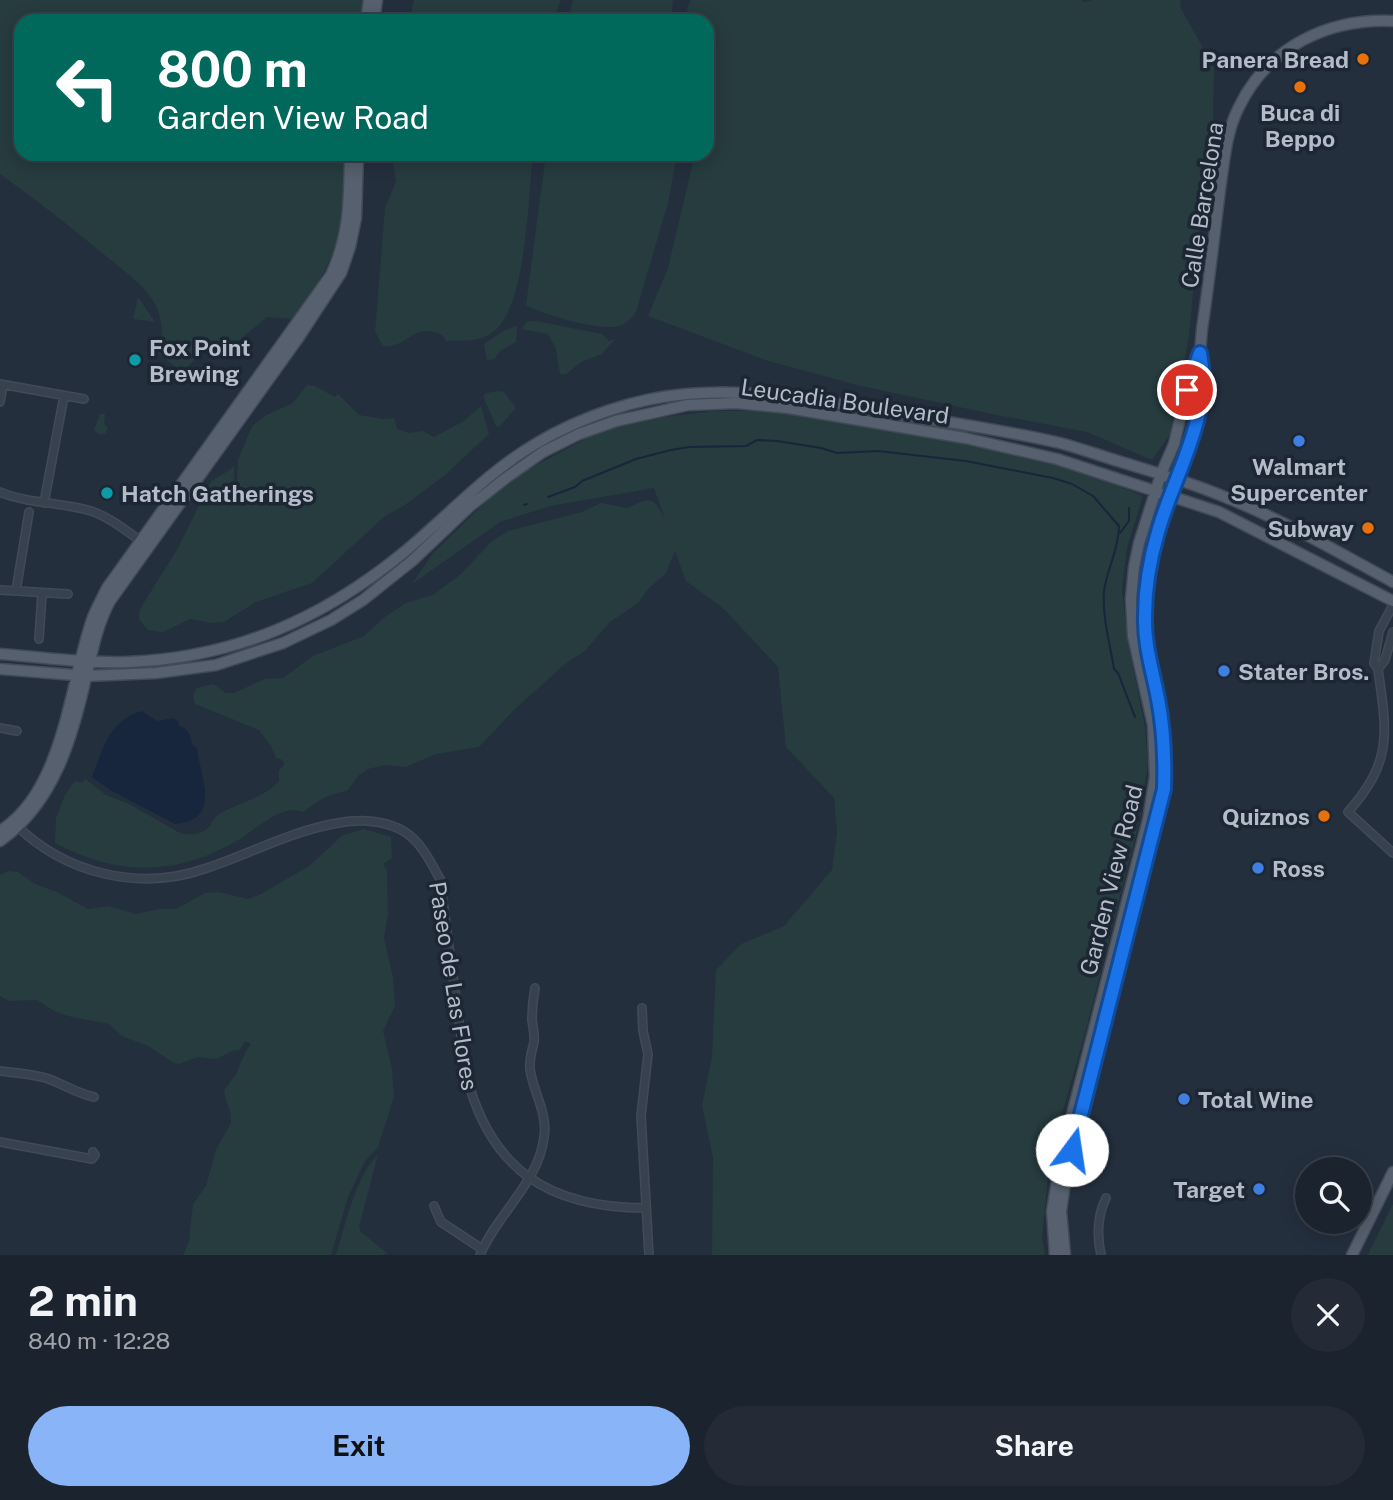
<!DOCTYPE html>
<meta charset="utf-8">
<style>
:root{--surface:#1b232e;--page:#242b36;--text:#f1f3f6;--muted:#a0a4aa;--line:#39404a;--accent:#8ab4f8}
body{margin:0;font-family:"Public Sans",sans-serif;background:var(--page);color:var(--text);height:100vh;display:flex;flex-direction:column;font-size:26px;white-space:nowrap}
*{box-sizing:border-box;margin:0}
p{font-size:23px;color:var(--muted)}
.icon{flex:none;width:38px;height:38px;fill:none;stroke:currentColor;stroke-width:2;stroke-linecap:round;stroke-linejoin:round}
.map{position:relative;height:1255px;overflow:hidden}
.panel{display:flex;flex-direction:column;background:var(--surface);flex:1}
.panel>*{flex:none}
.hud{position:absolute;left:14px;top:14px;width:700px;height:147px;border-radius:21px;box-shadow:0 4px 18px #0003,0 0 0 2px var(--line);background:#00695c;color:#fff;overflow:hidden}
.fabs{position:absolute;left:1295px;top:1157px;display:grid;gap:14px}
.fabs a{display:grid;place-items:center;width:77px;height:77px;border-radius:50%;background:var(--surface);box-shadow:0 4px 18px #0003,0 0 0 2px var(--line);font-size:35px}
.pin{position:absolute;display:grid;place-items:center;width:60px;height:60px;color:#fff;margin:-30px;border:4px solid #fff;border-radius:50%;box-shadow:0 2px 7px #0007}
.me{position:absolute;width:77px;margin:-38px;rotate:14deg;stroke-linejoin:round;filter:drop-shadow(0 0 5px #0008)}
.turn{display:flex;align-items:center;gap:24px;height:147px;padding:0 28px;font-size:32px}
.turn .icon{width:91px;height:91px;stroke-width:2.5}
.turn b{display:block;font-size:49px;line-height:60px}
.round{display:grid;place-items:center;flex:none;width:74px;height:74px;border-radius:37px;background:var(--page)}
.summary{display:flex;align-items:center;justify-content:space-between;height:119px;padding:0 28px}
h1{font-size:42px;font-weight:700;line-height:52px}
.button{display:flex;gap:14px;margin-top:auto;padding:14px 28px}
.button a{flex:1;height:80px;border-radius:42px;background:var(--accent);color:#111;font-size:28px;font-weight:700;line-height:80px;text-align:center}
.button a+a{background:var(--page);color:var(--text)}
.map>svg:first-child{display:block}
.green{fill:#263c3f}
.water{fill:#17263c}
.lines{fill:none;stroke-linecap:round;stroke-linejoin:round}
.stream{stroke:#17263c;stroke-width:2}
.minor-casing{stroke:#414a57;stroke-width:10}
.major-casing{stroke:#414a57;stroke-width:13}
.minor{stroke:#38414e;stroke-width:7}
.major{stroke:#56606e;stroke-width:10}
.route-casing{stroke:#114b97;stroke-width:18}
.route{stroke:#1a73e8;stroke-width:12}
.food-dot{fill:#e8710a;stroke:#1d2633;stroke-width:2.5}
.culture-dot{fill:#0f9aa8;stroke:#1d2633;stroke-width:2.5}
.shop-dot{fill:#3f7fe0;stroke:#1d2633;stroke-width:2.5}
.labels{text-anchor:middle;dominant-baseline:central;stroke-width:7;stroke-linejoin:round;paint-order:stroke}
.poi-label{font-size:23px;font-weight:bold;fill:#b4bcc9;stroke:#1d2633;text-anchor:start}
.street-label{font-size:23px;fill:#b4bcc9;stroke:#1d2633}
</style>
<div class="map">
<svg width="1393" height="1255" viewBox="0 0 1393 1255">
<rect width="100%" height="100%" fill="#242f3e"/>
<!-- green -->
<path class="green" d="M0,0H364L360,21H21V154H343C343,171 344,188 343,204C341,249 319,285 293,319L267,317L235,344L200,353L183,373L158,353C163,338 163,321 156,306C146,286 124,271 107,257C72,228 37,200 0,174Z
M414,0H561L553,21H409Z
M573,0H673L671,21H568Z
M691,0H1082V2L1094,0H1181L1180,7L1214,67L1213,126L1202,195L1189,336L1170,434L1152,460L1087,432L987,413L857,385L765,360L648,316L668,268L695,154H707V105L713,83L707,66V21H691L687,9Z
M388,154H533C528,196 527,307 493,332C478,343 463,340 446,341L442,335C413,321 408,349 383,346L375,332L385,208L396,182L393,162Z
M546,154H677L668,203L636,312C632,319 623,326 614,327C589,328 548,316 526,305Z
M138,297L155,322L133,319Z
M536,321L602,334L609,341L615,339L602,354L581,362L566,374H560L556,349L548,334L522,329L526,322Z
M517,326L516,342L500,351L494,359L487,360L484,344L505,330Z
M307,385L315,386L335,397L338,394L359,415L383,419L394,418L397,429L409,433L423,431L434,437L464,421L481,406L489,434L445,475L405,505L385,516L312,583L256,602L224,622L212,623L190,619L163,632L148,630L139,619L140,609L178,548L202,500L222,496L232,490L237,482L238,460L252,426L266,415L293,403Z
M499,391L504,392L516,408L499,427L496,426L483,396L486,393Z
M714,411H769L922,434L1009,451L1095,476L1143,496L1127,548L1122,590L1128,643L1145,727L1148,764L1137,830L1085,1033L1050,1156L1042,1237L1045,1255H712L713,1158L702,1105L712,1057L716,970L741,944L784,926L832,870L837,832L834,798L786,747L778,667L723,608L686,581L675,551L666,573L647,590L638,603L610,622L585,651L566,663L513,711L479,747L436,754L406,767L386,765L368,769L359,775L347,791C328,794 318,801 303,812C299,811 296,810 292,810C275,811 254,830 240,839C178,876 119,877 55,843L56,818L65,795L75,781L83,783L85,779L106,795L129,804L180,833C187,835 195,835 202,832C212,828 212,817 221,813C240,802 264,798 279,781V770L284,765L283,760L276,758L271,746L259,730L195,704L193,696L197,688L213,684L226,693H234L265,679L283,678L313,656L364,636L386,616L406,603L433,595L461,574L492,541L508,531L582,512L601,503L627,508C651,498 651,494 665,519L654,488L550,506L500,522L412,584L433,553L491,497L529,469L606,428L655,418Z
M100,414H105L104,424L108,428L105,434H98L94,430Z
M234,466V479L230,486L205,494C212,473 223,478 234,466Z
M364,829L391,837L392,858L383,864L387,871L388,914L384,938L393,978L395,1006L383,1031L392,1069L394,1097L378,1147L365,1161L348,1197L331,1255H183L189,1241L193,1204L206,1186L216,1150L231,1123V1114L226,1100L224,1090L235,1076L246,1051L251,1044L245,1041L240,1050L232,1051L216,1059L197,1057L179,1064L174,1063L148,1046L122,1036L109,1024L72,1017L54,1011L37,1000L9,1001L0,996V875L8,871L18,872L35,884L57,892L88,909L108,906L136,914L159,909H176L205,893L219,892L248,899L261,894L309,866L343,835Z
M378,1154L359,1227L361,1232L387,1253L383,1255H336C346,1223 355,1178 378,1154Z
M1393,1204V1255H1368Z"/>
<!-- water -->
<path class="water" d="M142,711L157,721L173,718L178,721L179,726C189,729 190,735 192,744L197,748C200,777 223,820 175,824L110,790L92,777C103,749 109,720 142,711Z"/>
<g class="lines">
<!-- stream -->
<path class="stream" d="M548,497L575,487L582,481L636,459L671,450L689,447L746,446L757,440L777,441L821,448L837,453L878,451L966,461L1053,478L1072,484L1093,496L1119,526C1119,549 1107,569 1104,591C1102,617 1110,643 1114,669L1118,673L1135,717
M524,505L527,504
M1120,533L1129,521V508"/>
<!-- minor casing -->
<g class="minor-casing">
<path id="minor" d="M0,384L84,399
M0,402L3,385
M0,492C29,504 62,502 91,511C112,518 130,534 148,546
M44,503L64,396
M0,590L68,594
M16,591L29,512
M1393,605L1379,631L1374,663L1378,669C1387,734 1393,761 1348,812L1393,853
M39,639L42,593
M1378,669L1385,660L1393,632
M0,728L17,731
M15,824C65,874 140,892 207,868C252,853 291,831 338,823C360,819 386,820 405,832C422,843 431,863 440,879L466,1074C490,1170 549,1208 646,1208
M642,1008L643,1031L648,1054L641,1116L649,1255
M0,1071C15,1073 32,1074 46,1078C64,1084 75,1093 94,1097
M0,1142L92,1159L95,1155L93,1152
M434,1206L441,1222L482,1249
M480,1255C497,1214 539,1182 544,1137C548,1113 533,1092 530,1069C529,1059 532,1051 534,1042C535,1035 533,1027 532,1020C532,1009 533,999 535,988
M1101,1255C1097,1236 1097,1216 1106,1198"/>
</g>
<!-- major casing -->
<g class="major-casing">
<path id="major" d="M366,21L369,0
M374,21L377,0
M0,654C41,657 88,664 128,662C234,658 322,619 403,553C448,516 487,472 537,443C581,417 636,398 687,394C756,388 821,401 889,412C946,422 1004,430 1060,443C1079,448 1098,455 1118,461C1154,472 1190,482 1225,497C1283,520 1338,552 1393,582
M0,669L87,676L156,673L216,665L283,643L331,620L363,600L412,561L469,507L506,478L543,452L579,434L616,421L688,405L736,403L788,408L965,438L1057,459L1219,512L1393,601
M0,831C65,790 69,683 93,617C97,607 102,598 107,588L331,275C350,233 349,200 350,154
M0,841C55,802 73,736 87,673C93,648 98,623 110,601L299,337L341,273L350,247L356,218L358,154
M1055,1255L1052,1211L1061,1157L1148,820L1155,777L1153,725L1133,636L1131,599L1134,567L1139,543L1161,474L1174,444L1187,390L1200,354
M1065,1255L1061,1211L1067,1169L1164,790V737L1147,645L1145,599L1158,533L1188,452L1196,422L1203,384L1200,353L1202,329C1209,283 1214,237 1220,190C1224,163 1226,132 1239,107C1268,47 1328,18 1393,21
M1352,1255L1393,1172"/>
</g>
<!-- minor -->
<use href="#minor" class="minor"/>
<!-- major -->
<use href="#major" class="major"/>
</g>
<g class="lines">
<!-- route casing -->
<g class="route-casing">
<path id="route" d="M1072,1150L1164,789C1165,759 1164,730 1158,699C1153,672 1144,645 1145,616C1145,588 1150,559 1158,532C1174,474 1213,416 1200,353L1187,390"/>
</g>
<!-- route -->
<use href="#route" class="route"/>
</g>
<!-- markers -->
<g class="food-dot">
<circle cx="1363" cy="59" r="7"/>
<circle cx="1300" cy="87" r="7"/>
<circle cx="1368" cy="528" r="7"/>
<circle cx="1324" cy="816" r="7"/>
</g>
<g class="culture-dot">
<circle cx="135" cy="360" r="7"/>
<circle cx="107" cy="493" r="7"/>
</g>
<g class="shop-dot">
<circle cx="1299" cy="441" r="7"/>
<circle cx="1224" cy="671" r="7"/>
<circle cx="1258" cy="868" r="7"/>
<circle cx="1184" cy="1099" r="7"/>
<circle cx="1259" cy="1189" r="7"/>
</g>
<g class="labels">
<!-- poi labels -->
<g class="poi-label">
<text x="1349" y="59" text-anchor="end">Panera Bread</text>
<text x="1300" y="112" text-anchor="middle">Buca di<tspan x="1300" dy="26">Beppo</tspan></text>
<text x="149" y="347">Fox Point<tspan x="149" dy="26">Brewing</tspan></text>
<text x="1299" y="466" text-anchor="middle">Walmart<tspan x="1299" dy="26">Supercenter</tspan></text>
<text x="121" y="493">Hatch Gatherings</text>
<text x="1354" y="528" text-anchor="end">Subway</text>
<text x="1238" y="671">Stater Bros.</text>
<text x="1310" y="816" text-anchor="end">Quiznos</text>
<text x="1272" y="868">Ross</text>
<text x="1198" y="1099">Total Wine</text>
<text x="1245" y="1189" text-anchor="end">Target</text>
</g>
<!-- street labels -->
<g class="street-label">
<text transform="translate(1202 205) rotate(-81)">Calle Barcelona</text>
<text transform="translate(845 401) rotate(8)">Leucadia Boulevard</text>
<text transform="translate(1111 880) rotate(-76)">Garden View Road</text>
<text transform="translate(454 986) rotate(81)">Paseo de Las Flores</text>
</g>
</g>
</svg>
<div class="fabs">
<a><svg class="icon" aria-label="search" viewBox="0 0 24 24"><circle cx="10" cy="10" r="6"/><path d="M15 15l6 6"/></svg></a>
</div>
<div class="pin" style="left:1187px;top:390px;background:#d93025"><svg class="icon" aria-label="arrive" viewBox="0 0 24 24"><path d="M6 21V4h12l-3 4 3 4H6"/></svg></div>
<svg class="me" style="left:1072px;top:1150px" viewBox="-20 -20 40 40"><circle r="19" fill="#fff"/><path d="M0-13L10 11 0 6-10 11z" fill="#1a73e8"/></svg>
<div class="hud">
<div class="turn"><svg class="icon" aria-label="left" viewBox="0 0 24 24"><path d="M17 20v-9H6M10 6l-5 5 5 5"/></svg><div><b>800 m</b>Garden View Road</div></div>
</div>
</div>
<section class="panel">
<div class="summary"><div><h1>2 min</h1><p>840 m · 12:28</p></div><a class="round"><svg class="icon" aria-label="close" viewBox="0 0 24 24"><path d="M6 6l12 12M18 6L6 18"/></svg></a></div>
<div class="button"><a>Exit</a><a>Share</a></div>
</section>
